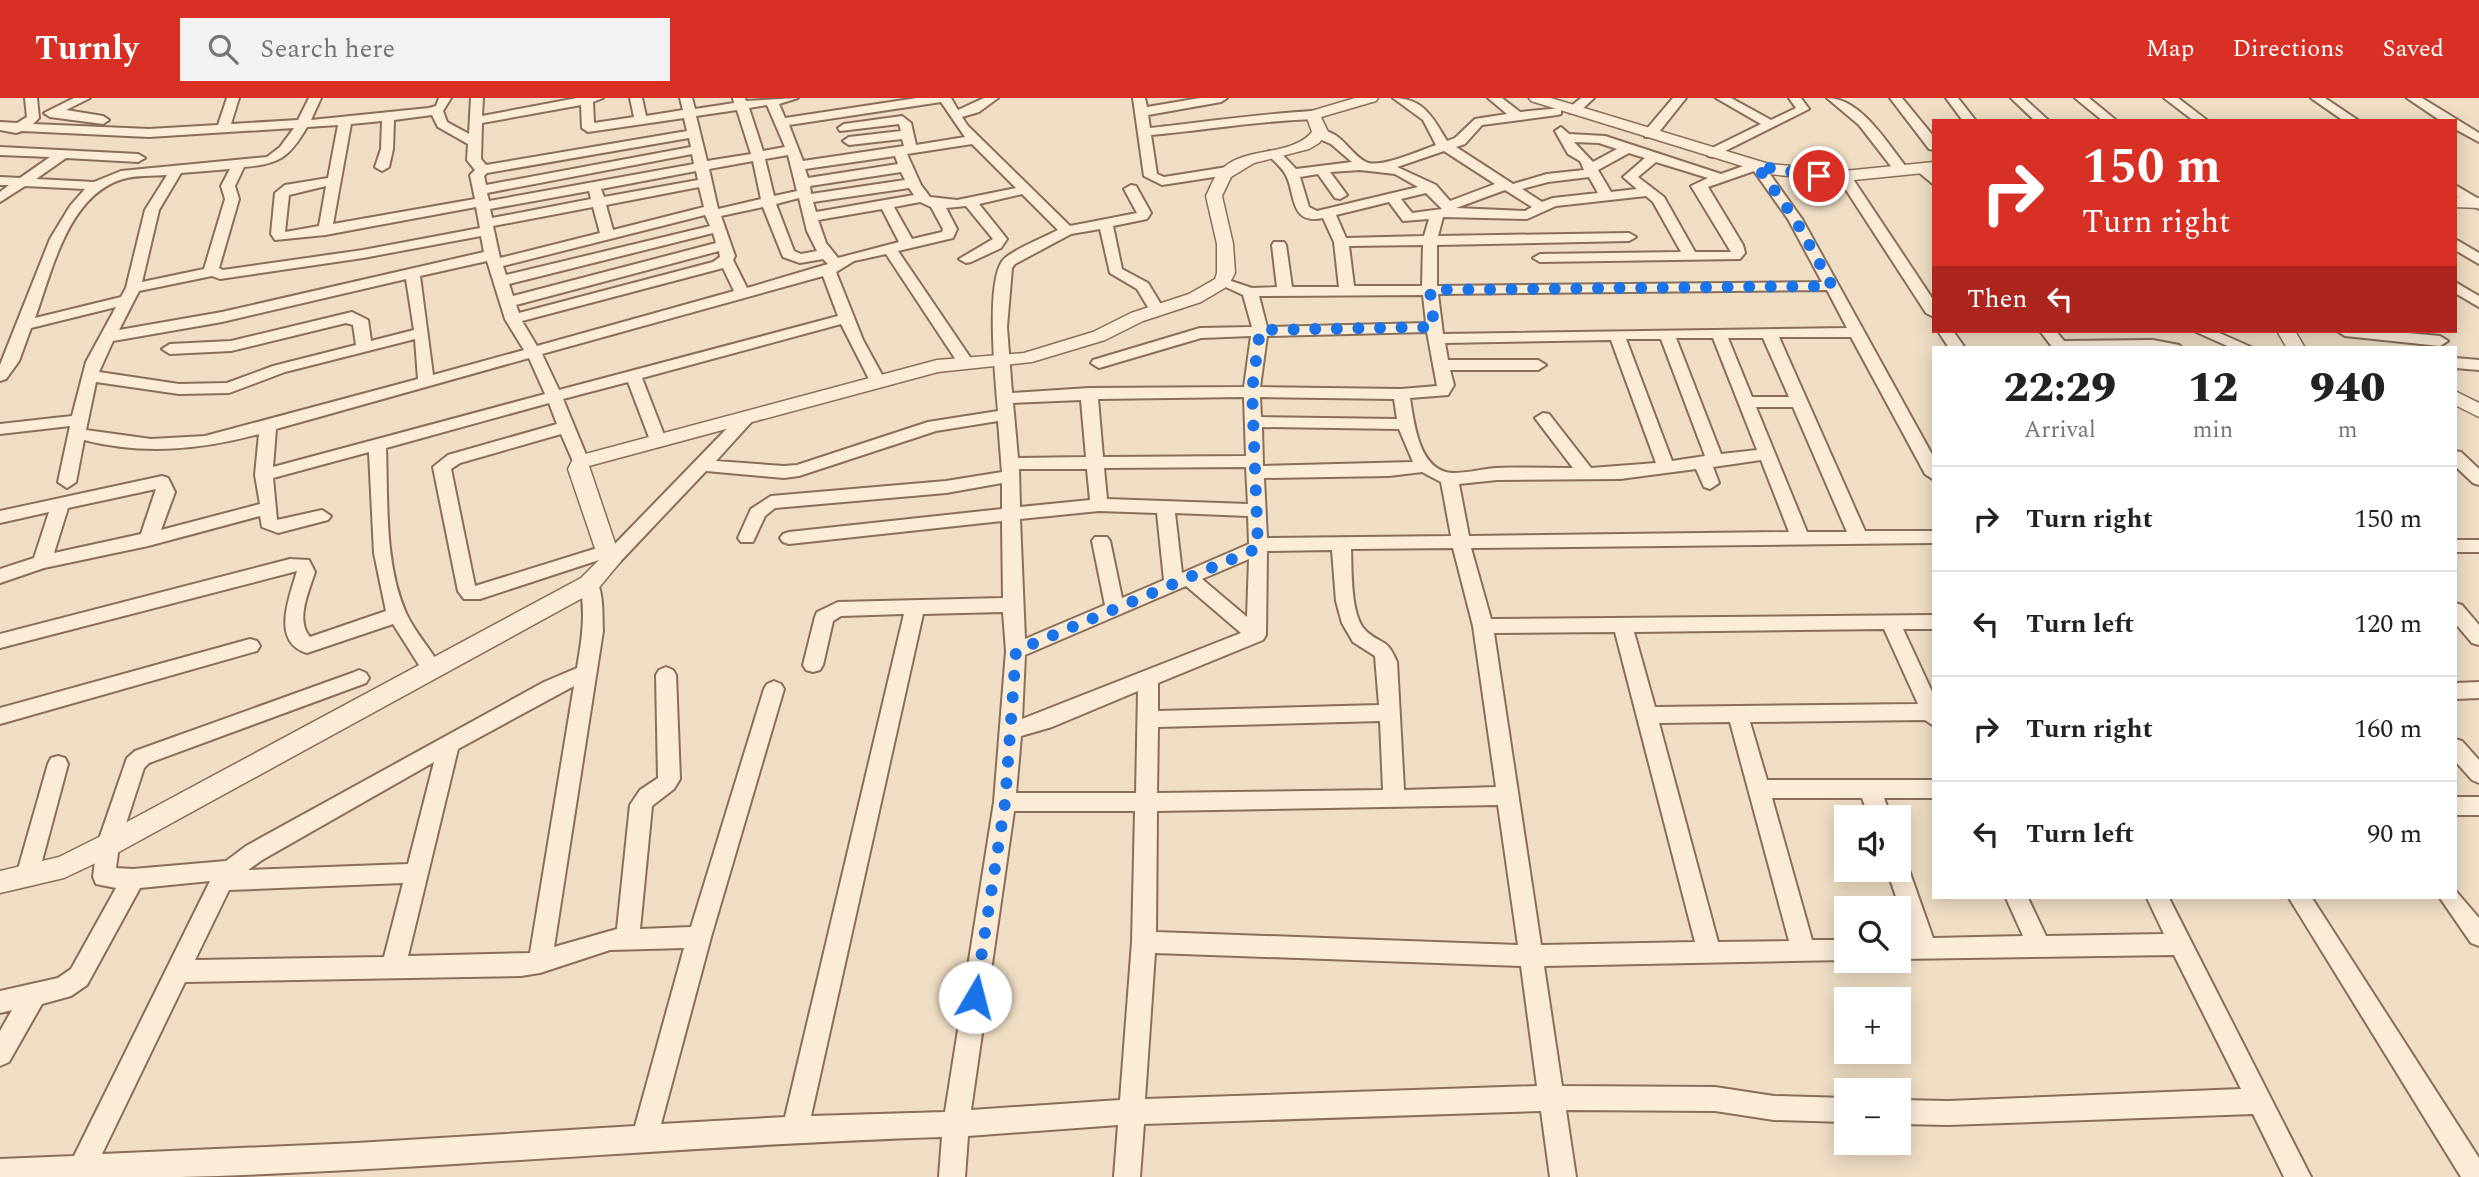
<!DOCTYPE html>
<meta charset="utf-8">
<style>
:root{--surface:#fff;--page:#f2f2f2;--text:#222;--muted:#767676;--line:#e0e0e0;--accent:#d93025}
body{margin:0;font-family:Spectral,serif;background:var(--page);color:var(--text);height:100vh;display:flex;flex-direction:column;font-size:26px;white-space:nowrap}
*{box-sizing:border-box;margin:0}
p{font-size:23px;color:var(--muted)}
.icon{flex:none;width:38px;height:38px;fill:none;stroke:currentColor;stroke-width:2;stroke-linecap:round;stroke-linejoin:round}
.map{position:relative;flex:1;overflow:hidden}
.sheet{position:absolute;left:1932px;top:248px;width:525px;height:553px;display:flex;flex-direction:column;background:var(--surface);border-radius:0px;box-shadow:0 4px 18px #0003}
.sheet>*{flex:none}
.banner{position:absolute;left:1932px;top:21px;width:525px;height:214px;border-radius:0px;box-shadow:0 4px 18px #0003;background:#d93025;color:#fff;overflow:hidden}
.buttons{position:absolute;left:1834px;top:707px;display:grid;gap:14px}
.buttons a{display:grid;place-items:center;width:77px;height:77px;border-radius:0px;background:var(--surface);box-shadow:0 4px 18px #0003;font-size:35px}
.pin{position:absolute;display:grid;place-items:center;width:60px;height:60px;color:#fff;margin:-30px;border:4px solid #fff;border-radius:50%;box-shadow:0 2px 7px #0007}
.me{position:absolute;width:77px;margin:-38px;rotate:8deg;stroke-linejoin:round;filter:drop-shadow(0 0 5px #0008)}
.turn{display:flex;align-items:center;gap:24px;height:147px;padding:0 35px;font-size:32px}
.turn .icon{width:91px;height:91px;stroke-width:2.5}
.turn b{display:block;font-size:49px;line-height:60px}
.then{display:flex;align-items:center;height:66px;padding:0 35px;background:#0003;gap:14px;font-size:26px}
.eta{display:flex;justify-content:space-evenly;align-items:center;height:119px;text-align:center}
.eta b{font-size:42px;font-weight:800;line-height:49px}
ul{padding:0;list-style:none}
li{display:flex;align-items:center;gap:21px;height:105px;padding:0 35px;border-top:2px solid var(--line)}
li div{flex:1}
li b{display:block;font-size:26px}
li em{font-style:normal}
header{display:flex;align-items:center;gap:42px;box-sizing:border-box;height:98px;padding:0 35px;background:var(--accent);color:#fff}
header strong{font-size:33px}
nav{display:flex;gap:38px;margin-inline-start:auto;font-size:24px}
.search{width:490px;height:63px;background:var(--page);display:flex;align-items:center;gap:18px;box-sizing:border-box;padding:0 24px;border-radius:0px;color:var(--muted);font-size:26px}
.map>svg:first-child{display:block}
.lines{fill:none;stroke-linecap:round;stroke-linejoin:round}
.minor-casing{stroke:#8a6e5a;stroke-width:4}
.tertiary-casing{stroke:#8a6e5a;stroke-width:3}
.minor{fill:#faecd7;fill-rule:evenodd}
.tertiary{fill:#faecd7;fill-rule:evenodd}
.route{stroke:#1a73e8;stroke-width:12;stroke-dasharray:0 21.6}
</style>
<header>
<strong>Turnly</strong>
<div class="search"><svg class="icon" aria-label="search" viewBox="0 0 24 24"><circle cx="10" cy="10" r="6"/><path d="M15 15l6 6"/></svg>Search here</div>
<nav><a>Map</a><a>Directions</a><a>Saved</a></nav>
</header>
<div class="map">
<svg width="2479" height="1079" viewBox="0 0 2479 1079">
<rect width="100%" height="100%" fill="#efdec4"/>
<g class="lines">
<!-- minor casing -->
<g class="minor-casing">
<path id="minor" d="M25,0H37L39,20L33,26L149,31L218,27L227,0H239L231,26L298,22L309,0H321L311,22L429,10L436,8L439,0H451L443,13L447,24L469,36L471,0H483L482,18L577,0H603L593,4L594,25L634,19L630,0H642L646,18L683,12L680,0H692L695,11L734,5L733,0H745L746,3L798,0L779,6L785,20L917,0H951L958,12L984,0H998L979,14L962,19L968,28L1070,128L1137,115L1124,91L1131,87L1136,88L1151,115L1147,121L1113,128L1122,171L1148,185L1165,213L1157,218L1152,216L1137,191L1110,175L1100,131L1071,136L1015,166L1012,170L1007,229L1012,295L1089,290L1244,289L1251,238L1201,240L1099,270L1091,265L1093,262L1200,230L1252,229L1243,197L1215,184L1222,180L1252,190L1277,189L1272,147L1274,144H1284L1286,147L1292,189H1339L1334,144L1323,120C1292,127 1295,100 1288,82C1285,71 1274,64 1268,56L1269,53H1279L1296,71L1352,64L1331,46L1315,39V33C1340,29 1348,55 1366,64C1380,71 1421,52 1436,47L1423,22L1393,0C1424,0 1433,20 1447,43L1455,40L1475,21L1507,16L1488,0H1502L1520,14L1561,10V16L1557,17L1482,27L1465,46L1456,49L1513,86L1547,76L1584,72L1580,63L1568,56L1555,33L1561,29L1569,36L1605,38L1721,76L1752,65H1762L1802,121L1934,360V382L1925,376L1851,239H1779L1865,433H1934V445L1471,450L1491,521L1934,517V531H1903L1934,598V628L1925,622L1750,624L1767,682H1934V700H1884L1891,719H1869L1862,700H1772L1812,842H1846V862L1544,868L1562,988L1715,989L1774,998L1846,1000V1024L1774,1022L1715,1013L1566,1012L1576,1079H1550L1541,1013L1144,1026L1140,1079H1114L1118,1027L968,1038L965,1079H939L942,1039C688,1047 434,1072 180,1079C120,1079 60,1079 0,1079V1061L74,1058L210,783L140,790L87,887L71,898L42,906L9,964L0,968V933L12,912L0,915V893L58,880L71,871L116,790L96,786L93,779L97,747L127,660L135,653L352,575L359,572L366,575L369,580L366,585L149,665L144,670L119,747L116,770L133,771L226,763L246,748L544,584L577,570C582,541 586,515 580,486L582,481H596C604,497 602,516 603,533L554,849L617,831L630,707L640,692L658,680L656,577L659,572L666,569L673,572L676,577L680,681L674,691L652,708L640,831L691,829L764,591L767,586L774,583L781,586L784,591L711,839L661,1026L785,1019L904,516L841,518L833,523L823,567L820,572L813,574L806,572L803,567L815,519L817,514L838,504L1003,500L1002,423L789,446L783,444L780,440L783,436L789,434L1002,411V385L946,395L775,410L765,418L753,444H741L738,440L751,411L771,398L946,383L1002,374L998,323L936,333L799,378L784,380L706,373L616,468H604L602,461L480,501H464L458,493L433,369L448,357L557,326L549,305L386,350C388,403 384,465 406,515C415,535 431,551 441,570L438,575L431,577L424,575L393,526L307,555C270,544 290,498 297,473L0,550V536L290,461L309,462L315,474C309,493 295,522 310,539L386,513L374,455L369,354L273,380L277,422L322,412L331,418L328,422L278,435L262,429L260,418L148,448L44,470L0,485V471L34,460L49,414L0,425V413L162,378L168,380L175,394L161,432L260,406L255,377L259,336C200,352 143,357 84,342L76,384L67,390L58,384L70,328L0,336V326L72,318L86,264L116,209L31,230L19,263L6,281L0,283V267L50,141L70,108L85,91L25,88L0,104V94L9,87H0V79L20,80L50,59L0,57V49L138,56L145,60L138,64L66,60L36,81L94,84L121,73L267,59L280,49L294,30L149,39L22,33L16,35L0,32V24L17,25L27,19ZM941,4L965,39L916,47L911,25L902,18L844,26L838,30L840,33L899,26L901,33L849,39L843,43L849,47L902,41L904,48L803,63L789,27ZM581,7L582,30L588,34L684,20L687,33L486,67L481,61L482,25ZM767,7L785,49L763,53L749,10ZM737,12L751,56L707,63L696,18ZM432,17L438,29L468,46L467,62L475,72L470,77L475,101L333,126L351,26L382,23L381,51L375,69L382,73L389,69L393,51L394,22ZM338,27L328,80L285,87L275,95L271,136L275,142L325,137L476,109L480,130L363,152L223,172L219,170L239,101L235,88L244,69C279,66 289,60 307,29ZM689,40L691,49L486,87L484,78L487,75ZM1574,44L1599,45L1617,51L1593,64ZM972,46L1016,90L957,102L930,99L921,87L907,56ZM1444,53L1495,86L1450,103L1436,87L1397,69ZM1629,55L1645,60L1623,79L1637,91L1611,94L1598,72ZM692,56L694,66L489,103L487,95ZM788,57L797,93L774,98L765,61ZM895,58L898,66L808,80L805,71ZM753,63L761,101L718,111L709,71ZM1656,64L1708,80L1691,88L1731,154H1695L1664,99L1638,79ZM230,71L221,88L225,101L204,171L142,184L159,112L181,75ZM1360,72L1395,76L1418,89L1317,113L1309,109L1300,79L1318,76L1335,100L1340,101L1347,97L1330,74ZM696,73L698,82L604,99L601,91ZM1754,73L1788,121L1822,184L1437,188V147L1629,143L1636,139L1629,135L1438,138L1443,119L1527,121L1556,108L1646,98L1653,104L1681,154L1540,156L1533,160L1540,164L1740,161L1745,155L1743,147L1708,89ZM901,74L905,82L811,96L810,88ZM167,77L145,112L126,190L121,199L35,220C52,173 68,97 123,81C136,77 153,78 167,77ZM1589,79L1598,95L1553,100L1542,104L1522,91L1548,84ZM326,88L319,128L285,134L289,97ZM699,89L704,109L613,132L606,107ZM909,90L914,97L816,114L813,104ZM1505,92L1532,109L1525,113L1456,110ZM589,93L591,101L492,120L490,111ZM1426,95L1442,111L1412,115L1401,101ZM1022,96L1058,132C1041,141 1020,148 1005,160C984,177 996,286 998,313L928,324L797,367L784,368L716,363L755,320L747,315L741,316L613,448L607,447L475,488L451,371L460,365L561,336L575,368H587L589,364L563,301L628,284L650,342L652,346H664L666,342L642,280L841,226L872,287H884L886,284L863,242L836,174L854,163L886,156L960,268H972L974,265L898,153L953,140L957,131L946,110L966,108L993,141L959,161L966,165L971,164L1001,150L1007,141L979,106ZM799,100L807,133L817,153L801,156L794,153L776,106ZM920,104L931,109L943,131L942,134L912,141L894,109ZM1389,104L1403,123L1429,121L1424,138L1346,140L1336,117ZM593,109L600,135L500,160L493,128ZM763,109L783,159L800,165L823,161L828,166L747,190L733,162L735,158L721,118ZM882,111L899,144L838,160L826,145L818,122ZM705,117L710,128L506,177L503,168ZM713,135L716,145L513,198L509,186ZM481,138L484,154L222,214L119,232L139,193L212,178L220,181L363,160ZM1423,147L1422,188H1354L1349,148ZM719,153L720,159L713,164L519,215L516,207ZM487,163L505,221L524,252L433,277L420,178ZM723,170L734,193L537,248L522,223ZM823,178L838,218L559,292L542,256ZM406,181L414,232L371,243L368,222L352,214L231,243L170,246L162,251L170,256L231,253L346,225L353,227L356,247L273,268L227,285L179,286L99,274L113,243L222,224ZM1827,192L1847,230L1443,236L1438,196ZM1423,197L1426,225L1267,229L1259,198ZM1427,234L1437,288L1401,291L1260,289L1267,238ZM1676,240H1713L1757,352L1721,356ZM1728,240H1763L1789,299H1752ZM415,241L418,281L205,338L151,341L86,332L96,284L179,296L229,295L285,274ZM1626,241H1661L1705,358L1672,363ZM1611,242L1656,365L1591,370L1549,316L1543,315L1535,320L1573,370C1548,370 1522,369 1496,370C1482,371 1467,375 1453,375C1419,374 1414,325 1410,300L1448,297L1454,287L1450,272H1538L1546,267L1538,262H1448L1445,245ZM529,260L545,296L273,369L276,331ZM1244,299L1246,358L1103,359L1098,301ZM1260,299L1394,301L1397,321L1261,319ZM1081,302L1086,359L1018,360L1013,305ZM1756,309H1793L1847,434H1807ZM1262,329L1399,331L1413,364L1263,368ZM1761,362L1789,434L1469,438L1459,386L1497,382L1620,381L1696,371L1704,389L1710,391L1719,385L1713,369ZM1246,369L1248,406L1107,401L1104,370ZM1019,371H1087L1090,402L1020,409ZM1422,374L1441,384L1451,438L1267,440L1264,380L1389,378ZM156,391L141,436L54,455L68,410ZM1099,413L1157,415L1164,482L1122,500L1110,443L1107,439H1095L1092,443L1105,507L1025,541L1020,421ZM1175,415L1248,418L1249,446L1182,475ZM1453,450L1473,528L1496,689L1404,692L1397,564C1386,538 1382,548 1366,533C1350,518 1352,472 1351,451ZM1332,452L1336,503L1342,525L1353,544L1375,558L1379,607L1158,613V585L1263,542L1266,537L1267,453ZM1249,461L1247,519L1202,481ZM1186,488L1241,535L1022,621L1025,557ZM1003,514L1006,553L994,704L945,1014L811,1018L923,516ZM1884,531L1918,606L1655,609L1634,534ZM1615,534L1695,844L1541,847L1494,535ZM574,588L530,855L408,858L458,651ZM1138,593L1136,695H1016L1021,638L1052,629ZM1380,623L1383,692L1157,695L1158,629ZM1730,624L1789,843L1718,844L1659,625ZM434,664L408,766L248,772L262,762ZM1498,707L1518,847L1156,834L1157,713ZM1014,713H1135L1132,844L1120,1002L971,1012ZM403,785L384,859L195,862L229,792ZM684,850L635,1028L357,1045L102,1056L185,884L521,878L540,875L610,852ZM1155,855L1521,868L1537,988L1145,1001Z
M74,0H90L66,12L103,18L109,22L103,26L50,19L44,15Z
M1133,0H1145L1147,9L1200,0H1227L1221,4L1148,17L1150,30C1204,24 1258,16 1313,13L1319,17L1313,21C1259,23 1205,32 1151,37L1157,76L1164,79L1227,69L1234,73L1227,77L1162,87L1144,78Z
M1581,0H1594L1578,15H1570V9Z
M1673,0H1686L1655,39H1645V33Z
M1716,0H1731L1771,22L1796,10L1789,0H1801L1809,11L1713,59L1708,58V52L1761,26Z
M1827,0C1861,0 1887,45 1907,70V76H1897L1859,27Z
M1890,0H1902L1934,39V52L1929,51Z
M1946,0H1958L1976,23H1963Z
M2011,0H2024L2049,23H2035Z
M2075,0H2089L2117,23H2103Z
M2164,0H2178L2208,23H2194Z
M2311,0H2325L2359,23H2344Z
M2407,0H2422L2479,35V44L2455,31V23H2441Z
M1922,67L1934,75V87L1915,71Z
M1844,74L1849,75L1934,203V219L1926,215L1837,78Z
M2455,87L2479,101V111L2455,97Z
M2455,141L2479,155V166L2455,152Z
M2455,184L2479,198V209L2455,195Z
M1938,233H1953L1965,250H1949Z
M2040,233H2056L2064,243L2153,242L2179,247L2182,250H2053Z
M2194,233H2215L2253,250H2232Z
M2337,233H2386L2440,238L2448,243L2440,248L2345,238Z
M2455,260L2479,262V272L2455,270Z
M2455,353L2461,354L2479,371V387L2473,385L2455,368Z
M2455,442H2479V454H2455Z
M2455,505L2462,507L2479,527V547L2472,545L2455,525Z
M250,541L257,543L260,548L257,553L0,626V610Z
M2479,584V600L2455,601V585Z
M2455,641L2462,643L2479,662V685L2472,682L2455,663Z
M58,658L65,660L68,666L38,778L35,785L27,788L19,785L16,778L48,666L51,660Z
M2455,699H2479V717H2455Z
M1899,763L1906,765L1909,772L1933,840L2023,838L2006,800H2028L2046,838L2164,836L2147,800H2169L2311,1079H2284L2253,1016L1948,1027L1899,1026V1002L1948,1003L2241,991L2174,857L1899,861V841L1910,840L1887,772H1899Z
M2455,792L2479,820V848L2471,845L2440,800H2455Z
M2289,800H2312L2479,1060V1079H2461Z"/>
</g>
<!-- tertiary casing -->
<g class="tertiary-casing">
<path id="tertiary" d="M1355,0H1378L1376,3L1321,19L1328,34L1319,45L1309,51L1254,65L1231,79L1222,98L1233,146L1235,175L1228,188L1201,204L1143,223L1105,242L1032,264L938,274L589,368L621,463L597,492L117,755L64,780L0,795V773L59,759L99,739L581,480L599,462L568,371L574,359L937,262L1024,255L1093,234L1131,215L1189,196L1215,181L1217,175V146L1206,98C1211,88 1214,77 1223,70C1247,48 1291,59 1312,34L1306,17L1308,14Z
M1529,0H1551L1769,66L1844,73L1934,64V74L1844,83L1768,76L1531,3Z
M2455,99L2479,100V110L2455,109Z
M2277,233H2295L2305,250H2287Z
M2455,293L2479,305V319L2455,307Z"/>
</g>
<!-- minor -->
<use href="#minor" class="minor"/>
<!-- tertiary -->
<use href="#tertiary" class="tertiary"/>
</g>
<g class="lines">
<!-- route -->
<path class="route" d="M975,899L1005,705L1016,553L1258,450L1252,292L1260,232L1434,229L1430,192L1832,188L1795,121L1757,68L1819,78"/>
</g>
</svg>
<div class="buttons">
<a><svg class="icon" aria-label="sound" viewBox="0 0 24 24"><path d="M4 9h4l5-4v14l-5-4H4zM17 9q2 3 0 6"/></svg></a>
<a><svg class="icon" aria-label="search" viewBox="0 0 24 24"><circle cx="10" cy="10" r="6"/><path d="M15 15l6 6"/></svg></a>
<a>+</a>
<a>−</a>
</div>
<div class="pin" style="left:1819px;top:78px;background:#d93025"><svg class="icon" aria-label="arrive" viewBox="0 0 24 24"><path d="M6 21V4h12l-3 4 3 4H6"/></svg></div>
<svg class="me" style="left:975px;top:899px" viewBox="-20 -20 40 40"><circle r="19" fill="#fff"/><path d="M0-13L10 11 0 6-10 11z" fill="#1a73e8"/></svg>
<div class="banner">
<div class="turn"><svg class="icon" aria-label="right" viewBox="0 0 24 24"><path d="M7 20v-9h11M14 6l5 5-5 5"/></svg><div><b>150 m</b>Turn right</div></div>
<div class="then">Then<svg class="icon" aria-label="left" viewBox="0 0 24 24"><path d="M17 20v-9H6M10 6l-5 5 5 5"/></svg></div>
</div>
<section class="sheet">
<div class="eta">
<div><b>22:29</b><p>Arrival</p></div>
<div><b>12</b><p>min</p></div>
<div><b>940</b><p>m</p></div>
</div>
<ul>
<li><svg class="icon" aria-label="right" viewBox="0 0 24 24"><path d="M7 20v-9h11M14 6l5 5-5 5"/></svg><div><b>Turn right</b></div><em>150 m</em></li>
<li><svg class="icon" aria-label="left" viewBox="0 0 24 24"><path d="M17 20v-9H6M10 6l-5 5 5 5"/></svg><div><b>Turn left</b></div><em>120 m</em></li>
<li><svg class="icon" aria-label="right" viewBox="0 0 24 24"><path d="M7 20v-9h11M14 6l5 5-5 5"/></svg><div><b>Turn right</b></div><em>160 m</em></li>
<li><svg class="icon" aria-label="left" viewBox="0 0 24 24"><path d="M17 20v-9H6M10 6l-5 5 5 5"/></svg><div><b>Turn left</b></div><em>90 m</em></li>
</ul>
</section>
</div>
